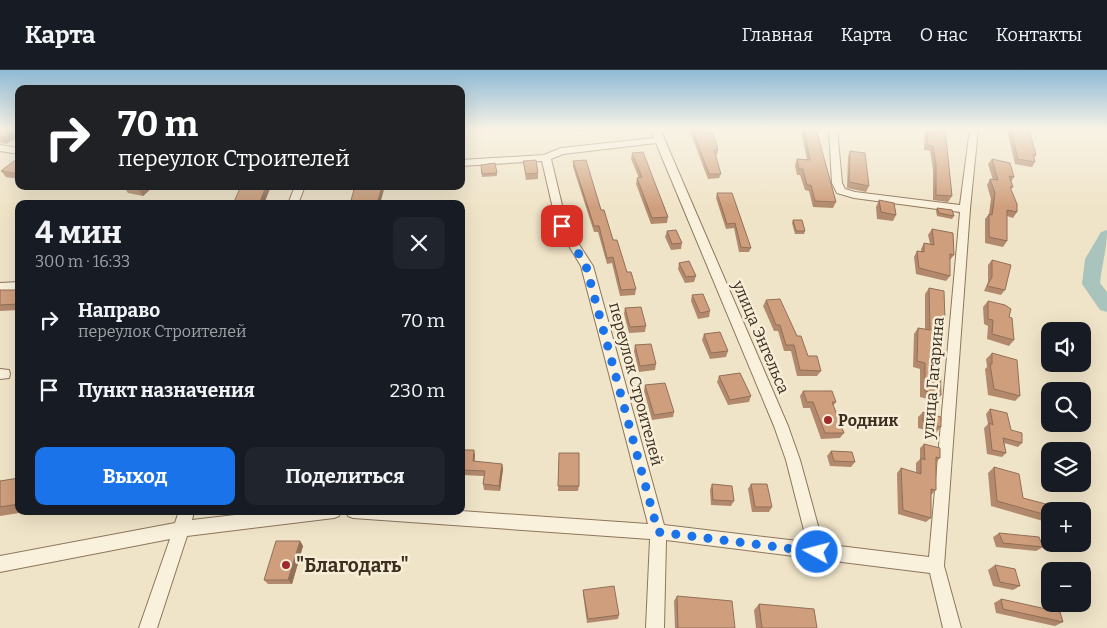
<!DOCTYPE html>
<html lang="ru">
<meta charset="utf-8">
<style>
:root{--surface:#171b24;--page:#20242c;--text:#f1f3f6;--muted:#9ea1a6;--line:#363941;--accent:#1a73e8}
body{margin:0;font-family:Bitter,serif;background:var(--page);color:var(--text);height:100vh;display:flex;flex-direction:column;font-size:19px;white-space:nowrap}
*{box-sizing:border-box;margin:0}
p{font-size:16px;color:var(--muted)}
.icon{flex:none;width:28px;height:28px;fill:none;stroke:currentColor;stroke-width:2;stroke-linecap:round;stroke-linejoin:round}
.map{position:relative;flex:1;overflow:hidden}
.details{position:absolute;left:15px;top:130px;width:450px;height:315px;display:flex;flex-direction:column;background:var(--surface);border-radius:10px;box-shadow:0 5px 20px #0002}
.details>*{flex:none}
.guide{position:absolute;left:15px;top:15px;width:450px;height:105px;border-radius:10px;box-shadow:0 5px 20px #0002;background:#202124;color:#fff;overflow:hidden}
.fabs{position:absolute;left:1041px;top:252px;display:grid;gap:10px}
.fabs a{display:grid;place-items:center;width:50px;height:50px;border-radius:10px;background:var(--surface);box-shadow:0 5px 20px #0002;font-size:25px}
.pin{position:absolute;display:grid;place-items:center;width:42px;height:42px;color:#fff;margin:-21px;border-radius:10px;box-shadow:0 2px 8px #0006}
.me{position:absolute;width:55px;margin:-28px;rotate:277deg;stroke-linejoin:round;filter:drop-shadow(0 0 4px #0008)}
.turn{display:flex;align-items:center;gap:18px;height:105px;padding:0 20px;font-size:22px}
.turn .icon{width:65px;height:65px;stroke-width:2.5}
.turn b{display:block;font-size:35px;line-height:42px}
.round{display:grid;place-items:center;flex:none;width:52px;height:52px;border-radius:10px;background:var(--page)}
.head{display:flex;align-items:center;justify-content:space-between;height:85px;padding:0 20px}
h1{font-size:30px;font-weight:700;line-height:38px}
.action{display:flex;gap:10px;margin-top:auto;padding:10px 20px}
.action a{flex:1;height:58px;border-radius:10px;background:var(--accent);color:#fff;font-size:20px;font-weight:700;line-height:58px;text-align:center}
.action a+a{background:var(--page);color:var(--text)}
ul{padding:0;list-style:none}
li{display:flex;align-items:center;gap:15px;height:70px;padding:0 20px}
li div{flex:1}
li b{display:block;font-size:19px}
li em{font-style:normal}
header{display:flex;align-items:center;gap:30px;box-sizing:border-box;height:70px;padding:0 25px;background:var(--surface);border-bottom:1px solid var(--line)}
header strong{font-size:24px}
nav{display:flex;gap:28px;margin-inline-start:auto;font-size:18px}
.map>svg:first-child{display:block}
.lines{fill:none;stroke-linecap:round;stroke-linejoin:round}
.river{fill:#a9c4bc;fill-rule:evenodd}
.street-casing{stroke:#8d765c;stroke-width:2}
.street{fill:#faf1dc;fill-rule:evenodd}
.wall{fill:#b2896c}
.shaded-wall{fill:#916f58}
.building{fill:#cf9f7d;stroke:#916f58}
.route{stroke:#1a73e8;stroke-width:9;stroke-dasharray:0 16.2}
.poi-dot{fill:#9e2a2b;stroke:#f7eed8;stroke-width:2}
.labels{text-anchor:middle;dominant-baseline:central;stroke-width:5;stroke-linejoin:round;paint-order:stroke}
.street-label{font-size:16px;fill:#3d2e20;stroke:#f7eed8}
.poi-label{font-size:16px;font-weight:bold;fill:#3d2e20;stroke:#f7eed8;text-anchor:start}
.near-poi-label{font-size:19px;font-weight:bold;fill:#3d2e20;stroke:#f7eed8;text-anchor:start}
</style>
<header>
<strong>Карта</strong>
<nav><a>Главная</a><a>Карта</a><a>О нас</a><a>Контакты</a></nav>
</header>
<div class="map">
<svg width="1107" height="558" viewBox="0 0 1107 558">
<rect width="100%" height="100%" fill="#f0e4c8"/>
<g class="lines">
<!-- river -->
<path class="river" d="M1107,160C1107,179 1102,194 1100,213L1107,222V242L1100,240L1082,214L1085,189L1101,162Z"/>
<!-- street casing -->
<g class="street-casing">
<path id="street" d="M651,59H660L788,356L800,390L823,474L929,487L960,142L854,128L837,123L832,113L829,59H837L842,113L845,119L855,122L960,135L970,59H978L970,139L944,496L961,558H943L930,503L666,470L664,558H646L650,469L353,448L348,446L346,441H461L648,454L581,196L557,156L542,91L461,96V90L544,85L561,78L654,68ZM656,73L774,356L786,390L807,472L664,455L593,196L567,156L551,89L563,84Z
M0,75L19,78V84L0,81Z
M295,116H305L298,134H288Z
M19,212V220L0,221V213Z
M0,299L9,300L10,304L9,308L0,309Z
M179,441H194L192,450L270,441H341L339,446L334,448L187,466L157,558H139L170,469L0,502V486L175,453Z"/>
</g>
<!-- street -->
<use href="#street" class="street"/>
</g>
<!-- wall -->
<path class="wall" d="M0,59L6,74L0,73Z
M576,59H589V61L577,62Z
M689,59H702L704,63L718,80L717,85H715L721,104L719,108L708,109Z
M802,59H816L836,132L833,138L813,137L809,121L805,120L800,105H797L795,95L797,89L807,90L802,65Z
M925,59H945L952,126L948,132L933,130V99L930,81L924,80Z
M1008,59H1029L1036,85L1034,88L1035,92L1032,97L1015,94L1007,60Z
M850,81L869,116L866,122L847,118L848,86Z
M632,83L668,147L667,153L651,154L636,114L637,108H639L631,89Z
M19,88V109L6,107L1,101Z
M992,89L1014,107L1011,112L1013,117L1011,119L1017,142L1013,148L1007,146V171L1003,177L985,173V149L989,144L991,129L987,115L990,109L993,110L988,94Z
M523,91L538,103V109L526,110Z
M573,91L601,140L627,202L636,219L635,225L620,226L612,193L607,194L598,162H594L573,97Z
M495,93L497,106L482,107L481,95Z
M154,116L143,126L128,123L124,117Z
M717,123L751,178L749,182H739L734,158L726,159L716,128Z
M879,130L896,145L893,151L877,149L876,137Z
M937,138L954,146L952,149L937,146L936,141Z
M793,150L805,161L804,164H795L792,153Z
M932,159L954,185L950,190V206L946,211L916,204L914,187L917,181L921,182V179L924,173L930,174L928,165Z
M667,161L682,173L681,179L671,180L665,167Z
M992,190L1005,220L1001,225L984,221L988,212V195Z
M679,193L696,206L694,212L685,213L678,199Z
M929,218L945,250L941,256L940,255L941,325L936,331L920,327V299L913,297L914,264L918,258L925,259V224Z
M0,220H19V240L0,241Z
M692,225L710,241L709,247L698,249L691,231Z
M766,230L797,266L808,286L821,301L817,306H797L791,281H784L778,261H774L763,236Z
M988,231L1009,247L1014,270L1009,276L987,269L988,256L984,254L983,237Z
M625,238L646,256L645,262L629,263L624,244Z
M704,264L728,281L726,287L710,289L702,270Z
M635,275L656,294L655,300L639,302L634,281Z
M992,283L1020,326L1015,331L988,325L985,299L987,297L986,289Z
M719,306L751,326L749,332L728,335L717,312Z
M645,315L674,342L673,347L652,350L644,321Z
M803,321L836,332L833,336L844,363L840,368L821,369L810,338H803L800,326Z
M990,339L1011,360L1022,373L1018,377L1004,373L1006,383L1002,387L987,384L984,358L988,354L986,344Z
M923,342L941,357L936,363L918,358V347Z
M924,374L940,388L936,392V420L931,425V448L926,452L898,444L897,403L901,398L916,403V393L920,389V378Z
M461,380L475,385L474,392L502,394L503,399L500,421L484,420L483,414L484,406L461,405Z
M831,381L855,392L851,397L830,396L827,386Z
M559,383L579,416L578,421H558Z
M994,397L1023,428L1050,441V453L991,436L988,403Z
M19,408V441H32L0,446V411Z
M712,414L734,431L731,436L711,435L710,420Z
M751,414L772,437L769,442H752L748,419Z
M999,463L1043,477L1036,481L996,477L993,467Z
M300,471L303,476L292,514H268L264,510Z
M995,495L1020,516L1013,520L993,516L988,500Z
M583,520L619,545L618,549L587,553L583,524Z
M677,526L735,558H675L674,531Z
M1001,529L1063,552L1055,556L996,543L994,533Z
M759,534L817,558H756L754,540Z"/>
<!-- shaded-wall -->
<path class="shaded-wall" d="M18,59H19V67L6,74L1,68Z
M143,116H154L143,126L139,120Z
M266,116H268L270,119L264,134H259Z
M382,116H385L380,134H377Z
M474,380L475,385L474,397L473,391Z
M502,394L503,399L500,421L499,416Z
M300,471L303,476L292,514L288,510Z"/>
<!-- building -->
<path class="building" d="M0,59H18L1,68H0Z
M692,59H702L704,63H713L718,80H714L721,104H709Z
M804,59H816L836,132L815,131L811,115H807L803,99H799L797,89L810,90Z
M928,59H945L952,126L936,125V94L933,76L927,75Z
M1011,59H1029L1036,85H1033L1035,92L1018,89Z
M850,81L865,83L869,116L849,112Z
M643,82L668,147L652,148L637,108L642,107L632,83Z
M18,88H19V104L1,101Z
M992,89L1010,93L1014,107L1009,106L1013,117H1010L1017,134V142L1007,140V171L989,167V144L992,145L995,123L990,109L998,110Z
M536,90L538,103L526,104L523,91Z
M586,90L601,140H604L613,170H617L627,202H631L636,219L621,220L613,187L607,188L599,156H594L573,91Z
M495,93L497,103L482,104L481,95Z
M125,116H143L139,120L124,117Z
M241,116H266L259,134H233Z
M355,116H382L377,134H350Z
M717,123H732L751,178L741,177L735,153L727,154Z
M879,130L894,133L896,145L881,142Z
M937,138L952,140L954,146L939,143Z
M793,150H802L805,161H796Z
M932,159L953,163L954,185L950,184V206L919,198L917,181L924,182V173L934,175Z
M676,160L682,173L672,174L667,161Z
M992,190L1011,195L1005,220L987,216L992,207Z
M689,191L696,206L686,207L679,193Z
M929,218L944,221L945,250L939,248L941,325L925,321V293L917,291L918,258L930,260Z
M0,220H19V234L0,235Z
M703,224L710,241L700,243L692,225Z
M780,229L797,266H801L808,286H817L821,301L800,300L794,275H786L780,255H776L766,230Z
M988,231L1005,235L1011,239L1009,247L1012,248L1014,270L992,264L993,250L988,249Z
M641,237L646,256L630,257L625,238Z
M720,262L728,281L711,283L704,264Z
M651,274L656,294L640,296L635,275Z
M992,283L1017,290L1020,326L994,319L990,294H992Z
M740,303L751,326L730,330L719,306Z
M665,313L674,342L654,345L645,315Z
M803,321H832L836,332H832L844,363H825L813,332H807Z
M990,339L1007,343L1011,360L1022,363V373L1003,368L1006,383L992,380L989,353L993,355Z
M923,342L941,347V357L923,352Z
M924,374L940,378V388L936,387V420L931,419V448L903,440L901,398L921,404V388L925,390Z
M461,380H474L473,391L502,394L499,416L483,414L485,401L461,400Z
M831,381L852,382L855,392L834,391Z
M559,383H579V416H558Z
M994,397L1019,404L1023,428L1057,437L1058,441H1050V446L997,431Z
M19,408V434L0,437V411Z
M712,414L732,416L734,431L713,430Z
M751,414H767L772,437H755Z
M999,463L1039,467L1043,477L1003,473Z
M276,471H300L288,510H264Z
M995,495L1015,499L1020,516L1000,512Z
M614,516L619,545L588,549L583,520Z
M677,526L732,531L735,558H678Z
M1001,529L1060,542L1063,552L1003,539Z
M759,534L814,539L817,558H762Z"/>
<!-- sky -->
<linearGradient id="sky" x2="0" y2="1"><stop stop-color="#8fbad6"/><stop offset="0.43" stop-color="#f8f3e6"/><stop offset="1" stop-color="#f8f3e6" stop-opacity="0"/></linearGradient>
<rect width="1107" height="137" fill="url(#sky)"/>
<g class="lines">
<!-- route -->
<path class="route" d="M562,156L586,196L658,462L817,482"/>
</g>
<!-- markers -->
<g class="poi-dot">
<circle cx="828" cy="350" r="5"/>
<circle cx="286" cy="495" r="5"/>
</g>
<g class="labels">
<!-- street labels -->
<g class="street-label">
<text transform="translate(761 267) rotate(67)">улица Энгельса</text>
<text transform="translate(933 308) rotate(-85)">улица Гагарина</text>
<text transform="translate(636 314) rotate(75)">переулок Строителей</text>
</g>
<!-- poi labels -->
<g class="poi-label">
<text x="838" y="350">Родник</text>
</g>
<!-- near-poi labels -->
<g class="near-poi-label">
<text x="296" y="495">"Благодать"</text>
</g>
</g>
</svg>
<div class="fabs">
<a><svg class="icon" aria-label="sound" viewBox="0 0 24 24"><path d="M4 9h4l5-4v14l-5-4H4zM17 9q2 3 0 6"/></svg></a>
<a><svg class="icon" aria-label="search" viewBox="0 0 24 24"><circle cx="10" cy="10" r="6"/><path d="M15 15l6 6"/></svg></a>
<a><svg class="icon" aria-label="layers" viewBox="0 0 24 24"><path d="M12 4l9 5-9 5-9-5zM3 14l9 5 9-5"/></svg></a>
<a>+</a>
<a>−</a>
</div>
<div class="pin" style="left:562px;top:156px;background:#d93025"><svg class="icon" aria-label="arrive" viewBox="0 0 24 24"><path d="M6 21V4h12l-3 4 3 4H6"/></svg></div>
<svg class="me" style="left:817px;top:482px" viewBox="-20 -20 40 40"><circle r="17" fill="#1a73e8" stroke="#fff" stroke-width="3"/><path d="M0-11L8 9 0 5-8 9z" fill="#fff"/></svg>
<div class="guide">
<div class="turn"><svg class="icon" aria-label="right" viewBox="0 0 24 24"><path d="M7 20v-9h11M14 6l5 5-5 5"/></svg><div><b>70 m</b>переулок Строителей</div></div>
</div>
<section class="details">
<div class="head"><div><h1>4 мин</h1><p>300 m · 16:33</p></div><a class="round"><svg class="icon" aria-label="close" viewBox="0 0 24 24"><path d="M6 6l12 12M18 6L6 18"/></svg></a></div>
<ul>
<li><svg class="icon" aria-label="right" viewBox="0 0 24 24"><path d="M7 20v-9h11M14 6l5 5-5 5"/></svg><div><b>Направо</b><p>переулок Строителей</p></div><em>70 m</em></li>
<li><svg class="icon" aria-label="arrive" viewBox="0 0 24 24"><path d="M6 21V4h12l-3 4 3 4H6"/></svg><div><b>Пункт назначения</b></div><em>230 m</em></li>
</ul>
<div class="action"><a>Выход</a><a>Поделиться</a></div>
</section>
</div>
